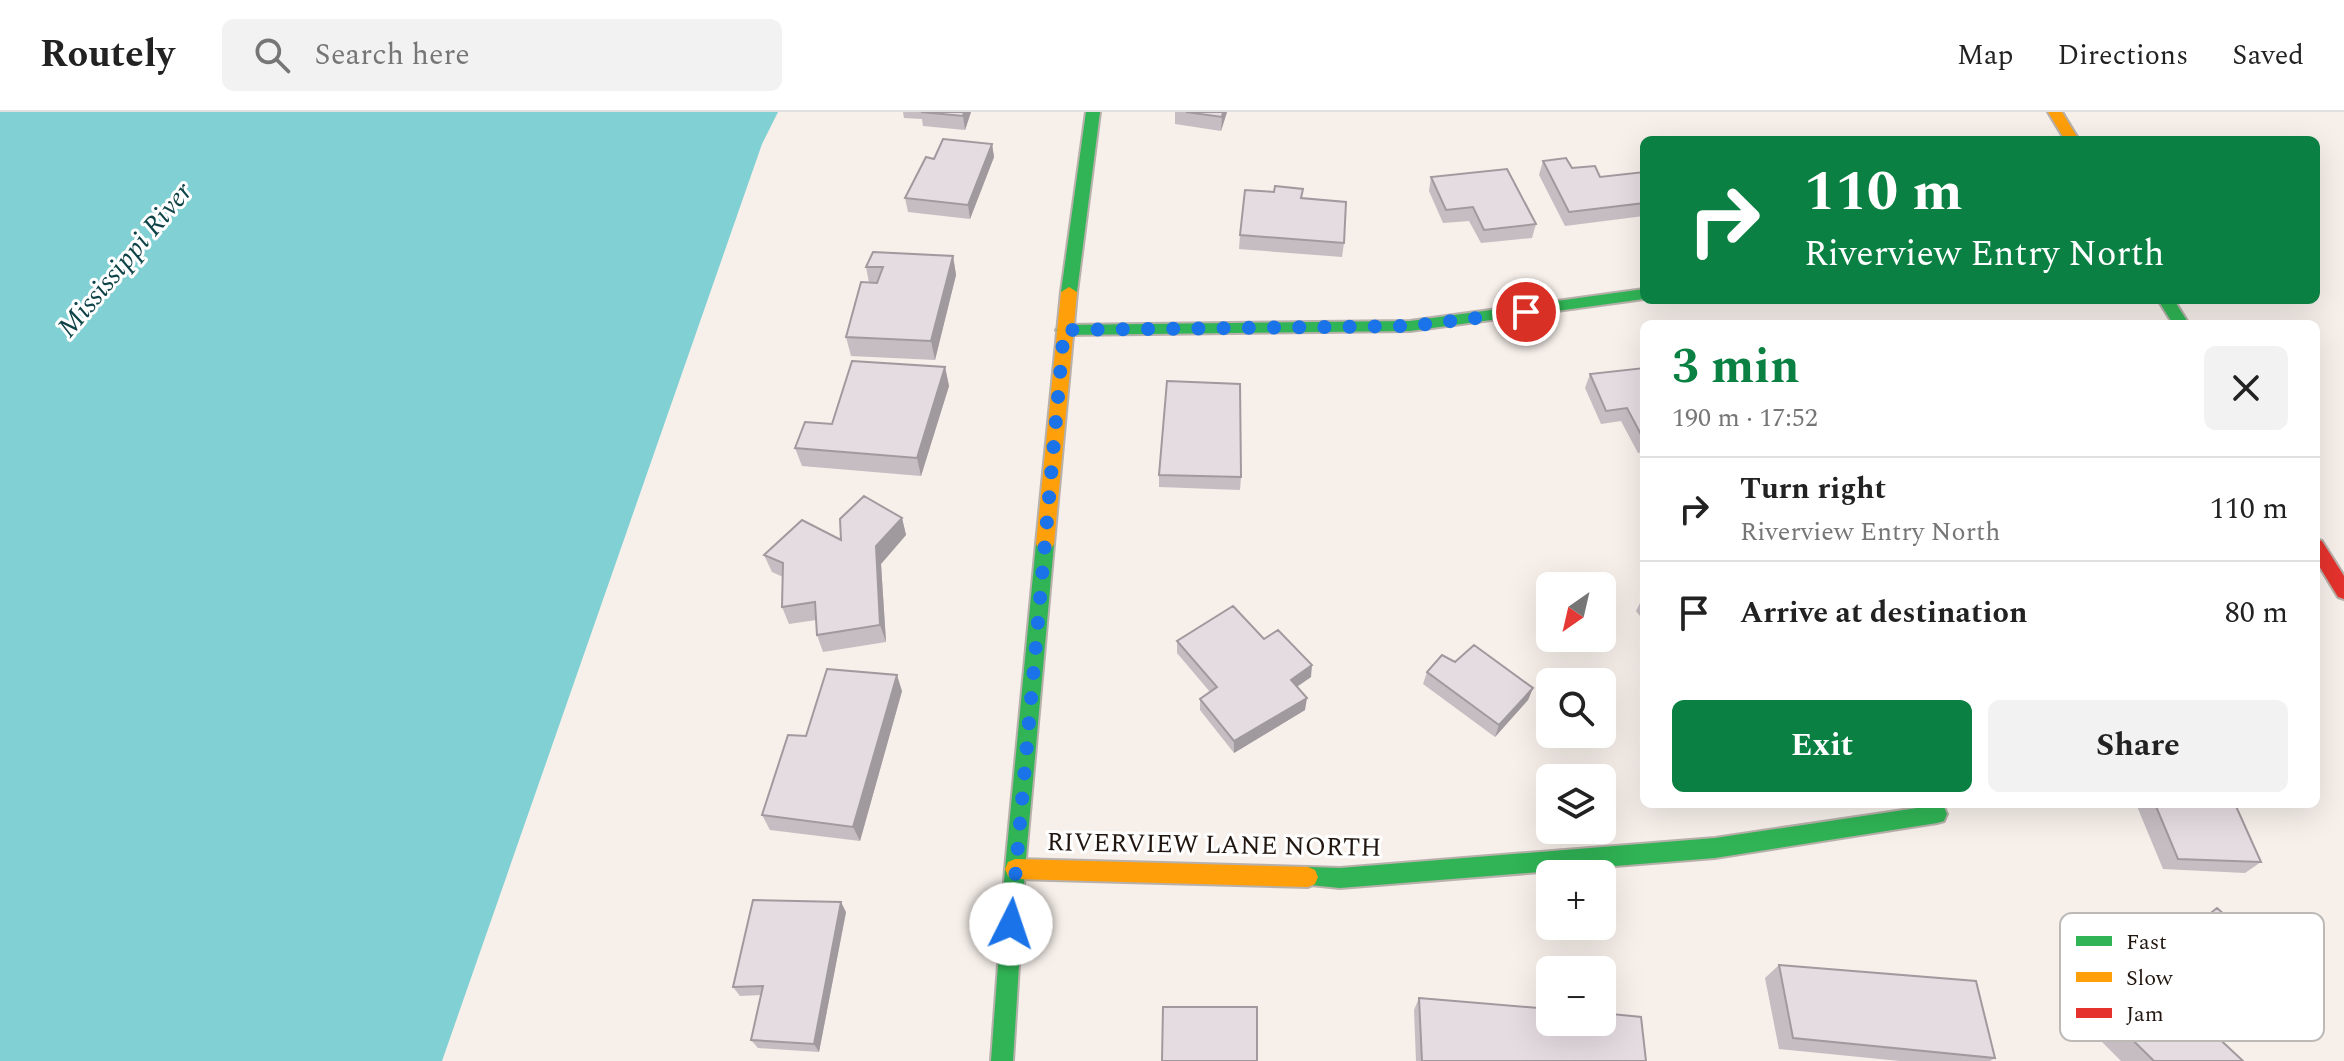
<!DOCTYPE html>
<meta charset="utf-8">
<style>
:root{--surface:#fff;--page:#f2f2f2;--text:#222;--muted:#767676;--line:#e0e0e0;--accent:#0b8043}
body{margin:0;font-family:Spectral,serif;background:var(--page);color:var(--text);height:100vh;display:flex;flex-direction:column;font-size:30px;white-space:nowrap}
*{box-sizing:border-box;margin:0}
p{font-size:26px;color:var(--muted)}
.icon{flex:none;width:44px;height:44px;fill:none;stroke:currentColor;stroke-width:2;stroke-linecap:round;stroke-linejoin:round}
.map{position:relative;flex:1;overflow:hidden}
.side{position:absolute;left:1640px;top:208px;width:680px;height:488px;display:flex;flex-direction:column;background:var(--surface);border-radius:12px;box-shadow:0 8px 32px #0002}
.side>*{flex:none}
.guide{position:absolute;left:1640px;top:24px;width:680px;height:168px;border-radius:12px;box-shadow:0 8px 32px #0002;background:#0b8043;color:#fff;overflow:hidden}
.needle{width:52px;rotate:214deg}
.fabs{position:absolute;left:1536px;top:460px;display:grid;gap:16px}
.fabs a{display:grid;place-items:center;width:80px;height:80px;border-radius:12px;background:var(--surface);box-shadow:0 8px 32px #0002;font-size:40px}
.pin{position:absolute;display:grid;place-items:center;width:68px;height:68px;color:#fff;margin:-34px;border:4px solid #fff;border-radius:50%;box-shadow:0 2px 8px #0007}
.me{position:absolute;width:88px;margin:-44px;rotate:4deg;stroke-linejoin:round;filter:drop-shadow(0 0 6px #0008)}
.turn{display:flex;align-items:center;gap:28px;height:168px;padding:0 32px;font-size:36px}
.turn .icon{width:104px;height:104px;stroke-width:2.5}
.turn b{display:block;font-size:56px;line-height:68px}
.round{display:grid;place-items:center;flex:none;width:84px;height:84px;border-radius:12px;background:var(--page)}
.overview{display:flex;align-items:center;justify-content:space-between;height:136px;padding:0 32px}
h1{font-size:48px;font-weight:700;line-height:60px;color:var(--accent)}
.cta{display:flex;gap:16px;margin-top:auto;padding:16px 32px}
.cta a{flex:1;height:92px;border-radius:12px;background:var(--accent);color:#fff;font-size:32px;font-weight:700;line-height:92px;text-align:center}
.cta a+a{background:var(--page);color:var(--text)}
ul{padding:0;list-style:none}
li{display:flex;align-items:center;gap:24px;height:104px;padding:0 32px;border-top:2px solid var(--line)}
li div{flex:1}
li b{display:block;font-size:30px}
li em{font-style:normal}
header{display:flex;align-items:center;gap:48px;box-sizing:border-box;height:112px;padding:0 40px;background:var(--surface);border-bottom:2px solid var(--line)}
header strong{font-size:38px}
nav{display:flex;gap:44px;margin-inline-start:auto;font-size:28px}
.search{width:560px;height:72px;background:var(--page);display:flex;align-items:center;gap:20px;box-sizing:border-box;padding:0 28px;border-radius:12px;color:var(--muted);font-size:30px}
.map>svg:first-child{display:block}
.water{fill:#80d0d4}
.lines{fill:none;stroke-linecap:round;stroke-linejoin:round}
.fast-casing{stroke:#b8b0aa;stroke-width:4}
.slow-casing{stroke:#b8b0aa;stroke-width:4}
.jam-casing{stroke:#b8b0aa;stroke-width:4}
.fast{fill:#30b455;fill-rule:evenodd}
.slow{fill:#ff9f0a;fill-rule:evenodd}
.jam{fill:#e5322d;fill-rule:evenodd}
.wall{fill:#c5bdc2}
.shaded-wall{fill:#a09a9e}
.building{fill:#e5dce1;stroke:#a09a9e;stroke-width:2}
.route{stroke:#1a73e8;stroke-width:14;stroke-dasharray:0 25.2}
.labels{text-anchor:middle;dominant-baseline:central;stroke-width:6;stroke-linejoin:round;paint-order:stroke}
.street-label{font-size:26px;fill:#221710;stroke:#fff}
.water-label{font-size:28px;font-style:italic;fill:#0e4347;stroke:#fff}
.key{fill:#fff;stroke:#bdb9b7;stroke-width:2}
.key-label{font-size:22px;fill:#221710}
</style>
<header>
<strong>Routely</strong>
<div class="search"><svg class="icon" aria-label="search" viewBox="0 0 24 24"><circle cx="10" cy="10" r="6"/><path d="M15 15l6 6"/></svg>Search here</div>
<nav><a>Map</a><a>Directions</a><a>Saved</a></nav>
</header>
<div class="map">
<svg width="2344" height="949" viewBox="0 0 2344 949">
<rect width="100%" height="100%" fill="#f6efea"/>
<!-- water -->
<path class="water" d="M0,0H778L762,32L442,949H0Z"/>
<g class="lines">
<!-- fast casing -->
<g class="fast-casing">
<path id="fast" d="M1086,0H1100L1077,180L1069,185L1061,180Z
M1644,177V187L1410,219L1064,223L1056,218L1064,213L1410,209Z
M2158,188H2174L2189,212H2173Z
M1045,425L1051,427L1054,432L1025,757L1013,949H991L1005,757L1036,432L1039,427Z
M1937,693L1944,695L1947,702L1944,709L1937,711L1715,746L1340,776L1301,772L1298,765L1301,758L1308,755L1340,756L1715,726Z"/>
</g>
<!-- slow casing -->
<g class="slow-casing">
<path id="slow" d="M2048,0H2062L2079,28H2065Z
M1069,175L1077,180L1054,432L1051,437H1039L1036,432L1061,180Z
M1015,747L1308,755L1315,758L1318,765L1315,772L1308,775L1015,767L1008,764L1005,757L1008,750Z"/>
</g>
<!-- jam casing -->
<g class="jam-casing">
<path id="jam" d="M2316,427L2322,429L2344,464V487L2338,485L2316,449Z"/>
</g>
<!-- fast -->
<use href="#fast" class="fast"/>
<!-- slow -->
<use href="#slow" class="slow"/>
<!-- jam -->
<use href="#jam" class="jam"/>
</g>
<!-- wall -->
<path class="wall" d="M903,0H971L965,18L923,14L922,7L904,6Z
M1175,0H1227L1221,19L1175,12Z
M992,32L994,45L970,107L908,100L905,86L934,47Z
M1543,49L1600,65L1644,60V104L1565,114L1539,63Z
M1431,65L1536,112L1532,126L1481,131L1469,109L1443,111L1429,79Z
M1301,86L1344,131L1342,145L1239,137L1240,123Z
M953,144L956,163L935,248L851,244L846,225L869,171L866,155Z
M945,255L949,274L921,364L802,354L795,336L832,312Z
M1644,256V340L1638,341L1621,309L1601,312L1585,276L1590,262Z
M1159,363L1241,365L1240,378L1159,375Z
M902,406L906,423L881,452L886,530L823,540L817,523L816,508L789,512L782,495L783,465L772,460L764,443L841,428Z
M1644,486V509L1636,499L1642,487Z
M1264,527L1311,565L1297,575L1305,598L1234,641L1200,598V587L1210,580L1177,541V529Z
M1455,550L1533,576L1528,588L1495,625L1423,572L1427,560Z
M902,579L860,729L770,718L762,703L806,624Z
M2136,692H2235L2261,750L2245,761L2163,757Z
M2217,796L2263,904L2238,915L2229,906L2212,920L2243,949H2121L2076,904L2194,810Z
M846,800L819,940L758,936L751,928L761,883L740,884L733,875Z
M1779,853L1995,946L1990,949H1900L1779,937L1765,866Z
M1419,886L1646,949H1416L1414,898Z"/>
<!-- shaded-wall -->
<path class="shaded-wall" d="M964,0H971L965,18L963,4Z
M1223,0H1227L1221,19L1222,5Z
M992,32L994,45L970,107L968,93Z
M953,144L956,163L935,248L931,229Z
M945,255L949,274L921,364L917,346Z
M902,406L906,423L881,452L886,530L880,513L876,434Z
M1312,553L1311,565L1289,580L1291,568Z
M897,563L902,579L860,729L853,715Z
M1533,576L1528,588L1495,625L1499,613Z
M1307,586L1305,598L1234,641V629Z
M841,790L846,800L819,940L814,932Z"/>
<!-- building -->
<path class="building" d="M921,0H964L963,4Z
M1186,0H1223L1222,5Z
M943,27L992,32L968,93L905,86L926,45L934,47Z
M1566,46L1572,56L1595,54L1600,65L1644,60V91L1569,100L1543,49Z
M1507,57L1536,112L1484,118L1473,95L1446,98L1431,65Z
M1275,74L1303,77L1301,86L1346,90L1344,131L1240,123L1245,78L1274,80Z
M873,140L953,144L931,229L846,225L861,170L877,171L883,155H866Z
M852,249L945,255L917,346L795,336L805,310L832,312Z
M1644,256V328L1627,296L1606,299L1590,262Z
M1167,269L1240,272L1241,365L1159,363Z
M864,384L902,406L876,434L880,513L817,523L815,490L782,495L783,451L764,443L802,408L841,428L840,407Z
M1233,494L1264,527L1278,518L1312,553L1291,568L1307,586L1234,629L1200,587L1217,575L1177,529Z
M1474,533L1533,576L1499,613L1427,560L1442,543L1455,550Z
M827,557L897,563L853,715L762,703L788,623L806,624Z
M2155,692H2235L2261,750L2178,747Z
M753,788L841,790L814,932L751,928L763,874L733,875Z
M2217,796L2303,872L2263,904L2248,889L2212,920L2243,949H2154L2097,893Z
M1779,853L1976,869L1995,946L1793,926Z
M1419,886L1550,897V910H1602V901L1641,905L1646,949H1422Z
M1163,895H1257V949H1162Z"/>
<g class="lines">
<!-- route -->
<path class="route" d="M1011,812L1064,218L1410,214L1526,200"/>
</g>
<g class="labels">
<!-- street labels -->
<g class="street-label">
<text transform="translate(1214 733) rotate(1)">RIVERVIEW LANE NORTH</text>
</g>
<!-- water labels -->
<g class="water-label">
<text transform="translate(125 148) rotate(-50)">Mississippi River</text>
</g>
</g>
<!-- legend -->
<rect x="2060" y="801" width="264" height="128" rx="12" class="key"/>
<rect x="2076" y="824" width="36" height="10" fill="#30b455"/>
<rect x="2076" y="860" width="36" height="10" fill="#ff9f0a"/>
<rect x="2076" y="896" width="36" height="10" fill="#e5322d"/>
<g class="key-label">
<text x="2126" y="837">Fast</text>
<text x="2126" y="873">Slow</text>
<text x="2126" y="909">Jam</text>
</g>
</svg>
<div class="fabs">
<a><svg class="needle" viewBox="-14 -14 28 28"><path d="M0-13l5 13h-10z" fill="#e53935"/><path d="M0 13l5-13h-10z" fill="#767676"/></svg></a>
<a><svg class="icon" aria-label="search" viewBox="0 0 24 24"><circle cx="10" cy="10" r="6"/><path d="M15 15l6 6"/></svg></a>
<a><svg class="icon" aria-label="layers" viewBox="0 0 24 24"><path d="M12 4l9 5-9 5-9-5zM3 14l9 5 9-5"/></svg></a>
<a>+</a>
<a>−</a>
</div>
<div class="pin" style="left:1526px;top:200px;background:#d93025"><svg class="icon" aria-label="arrive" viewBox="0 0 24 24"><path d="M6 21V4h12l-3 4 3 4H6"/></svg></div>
<svg class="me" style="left:1011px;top:812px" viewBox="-20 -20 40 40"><circle r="19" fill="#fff"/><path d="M0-13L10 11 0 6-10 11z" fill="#1a73e8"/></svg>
<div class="guide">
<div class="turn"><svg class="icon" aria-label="right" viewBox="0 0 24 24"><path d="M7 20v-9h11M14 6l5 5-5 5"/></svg><div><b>110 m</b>Riverview Entry North</div></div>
</div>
<section class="side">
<div class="overview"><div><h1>3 min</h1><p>190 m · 17:52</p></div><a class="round"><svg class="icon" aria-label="close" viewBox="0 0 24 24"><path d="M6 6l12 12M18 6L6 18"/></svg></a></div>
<ul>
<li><svg class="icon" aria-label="right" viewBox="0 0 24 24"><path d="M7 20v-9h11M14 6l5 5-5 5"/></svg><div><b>Turn right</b><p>Riverview Entry North</p></div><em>110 m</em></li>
<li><svg class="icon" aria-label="arrive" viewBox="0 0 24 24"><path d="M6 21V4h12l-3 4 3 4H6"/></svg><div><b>Arrive at destination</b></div><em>80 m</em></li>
</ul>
<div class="cta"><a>Exit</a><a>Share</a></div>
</section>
</div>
